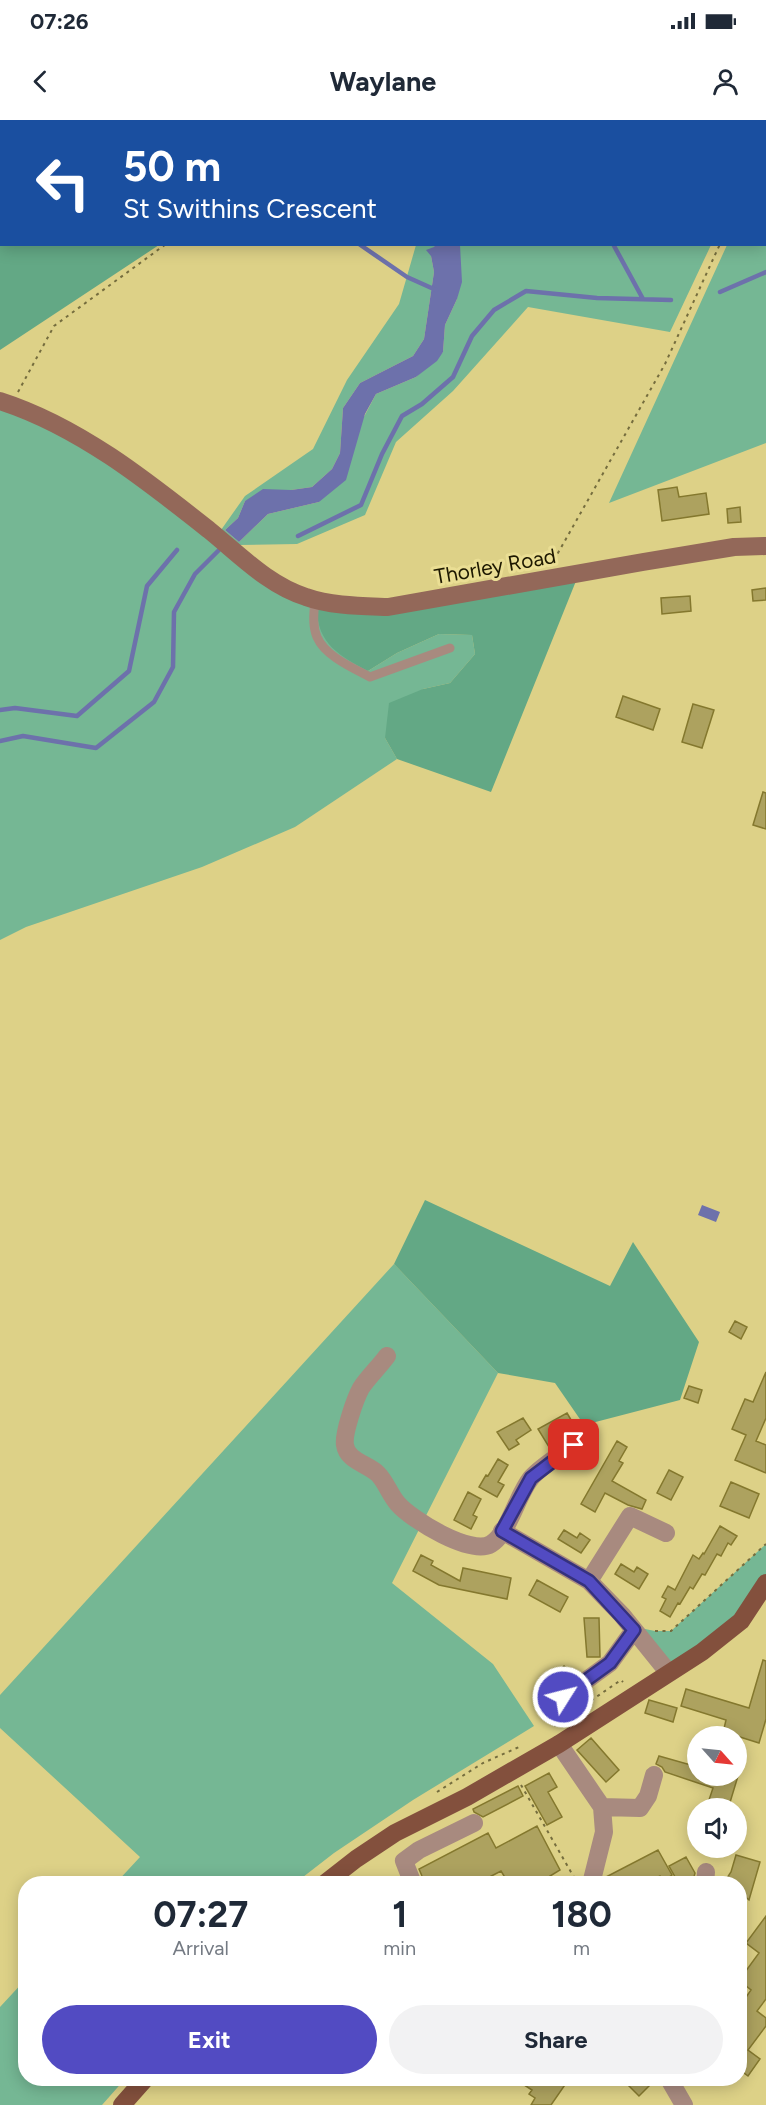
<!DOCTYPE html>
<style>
:root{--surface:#fff;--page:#f2f2f3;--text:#1f2937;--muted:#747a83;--accent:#524bc2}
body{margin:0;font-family:Figtree,sans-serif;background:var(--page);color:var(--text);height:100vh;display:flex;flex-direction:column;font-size:22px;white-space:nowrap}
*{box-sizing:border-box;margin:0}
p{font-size:20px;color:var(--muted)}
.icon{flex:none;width:33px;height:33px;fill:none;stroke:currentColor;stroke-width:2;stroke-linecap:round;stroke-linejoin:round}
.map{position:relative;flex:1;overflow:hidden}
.details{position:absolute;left:18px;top:1756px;width:729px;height:210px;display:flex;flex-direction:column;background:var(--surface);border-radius:24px;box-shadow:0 3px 15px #0003}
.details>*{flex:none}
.hud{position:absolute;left:0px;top:0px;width:766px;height:126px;box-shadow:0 3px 15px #0003;background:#1a4fa0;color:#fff;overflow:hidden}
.needle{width:39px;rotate:117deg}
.controls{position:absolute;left:687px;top:1606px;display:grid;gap:12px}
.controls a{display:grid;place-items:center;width:60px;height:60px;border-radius:50%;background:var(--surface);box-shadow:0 3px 15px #0003;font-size:30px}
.pin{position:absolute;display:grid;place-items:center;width:51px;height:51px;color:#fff;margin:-26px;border-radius:12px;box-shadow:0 3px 9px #0006}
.me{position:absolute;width:66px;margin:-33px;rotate:54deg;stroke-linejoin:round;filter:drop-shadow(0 0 4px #0008)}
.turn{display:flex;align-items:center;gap:21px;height:126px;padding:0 24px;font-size:27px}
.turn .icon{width:78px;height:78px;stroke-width:2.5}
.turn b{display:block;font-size:42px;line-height:51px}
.eta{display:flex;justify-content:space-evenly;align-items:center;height:102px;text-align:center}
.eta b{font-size:36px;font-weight:700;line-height:42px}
.button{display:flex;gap:12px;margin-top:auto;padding:12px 24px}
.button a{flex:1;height:69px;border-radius:36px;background:var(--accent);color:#fff;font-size:24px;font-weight:700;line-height:69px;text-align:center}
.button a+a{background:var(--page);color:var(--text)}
.status{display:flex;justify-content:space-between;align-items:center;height:42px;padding:0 30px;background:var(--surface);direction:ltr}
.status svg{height:16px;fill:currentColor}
header{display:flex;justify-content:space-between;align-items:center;height:78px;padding:0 24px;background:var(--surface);font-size:27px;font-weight:700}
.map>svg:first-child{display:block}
.green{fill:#75b794}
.forest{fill:#63a885}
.water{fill:#6d71ab}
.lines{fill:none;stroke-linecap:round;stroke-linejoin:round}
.stream{stroke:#6d71ab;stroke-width:4.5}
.building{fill:#ada25f;stroke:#84782e;stroke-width:1.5}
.path{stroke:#756d3e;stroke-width:2;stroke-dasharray:3 4.5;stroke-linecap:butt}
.lane{stroke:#a88a7f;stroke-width:9}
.street{stroke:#a88a7f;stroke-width:18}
.secondary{stroke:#936859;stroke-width:18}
.primary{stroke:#83503d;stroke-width:18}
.route-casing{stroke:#35317e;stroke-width:15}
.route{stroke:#524bc2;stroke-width:10}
.labels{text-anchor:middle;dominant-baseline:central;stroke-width:6;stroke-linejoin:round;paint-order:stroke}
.street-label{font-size:21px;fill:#1d1800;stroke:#eade94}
</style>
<div class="status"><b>07:26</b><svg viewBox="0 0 49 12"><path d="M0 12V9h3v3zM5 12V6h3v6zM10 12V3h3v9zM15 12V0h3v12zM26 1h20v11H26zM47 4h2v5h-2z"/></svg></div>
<header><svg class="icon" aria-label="back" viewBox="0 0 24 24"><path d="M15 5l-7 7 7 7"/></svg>Waylane<svg class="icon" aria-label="person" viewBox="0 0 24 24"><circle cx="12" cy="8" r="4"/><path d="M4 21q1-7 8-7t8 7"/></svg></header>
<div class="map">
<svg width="766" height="1985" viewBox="0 0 766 1985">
<rect width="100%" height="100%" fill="#ddd187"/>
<!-- green -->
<path class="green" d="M598,0H756L599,2Z
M766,22V323L609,383L727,125L765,124Z
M416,125H435L431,136L434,152L424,219L413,236L360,263L343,288L340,333L332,349L312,367L291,370L245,381L238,398L225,410L239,422L268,394L319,382L376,274L416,257L443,232L445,205L457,179L460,125H711L670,212L528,187L453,271L396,322L365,395L297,424L238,425L221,410L245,376L313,329L347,260L399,184Z
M0,289L29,297L109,344L317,488L368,551L397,533L439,514L472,515L475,534L450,563L423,569L385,618L397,639L295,707L202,747L26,807L0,820Z
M394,1144L498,1253L392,1463L493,1544L534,1606L413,1680L334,1733L294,1764H115L140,1737L0,1608V1575Z
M766,1424V1463L751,1487L669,1552L630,1506L655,1511H671Z
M25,1860L26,1959H125L102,1985H0V1887Z"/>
<!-- forest -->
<path class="forest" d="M0,0H281L2,2V124L159,125L0,230Z
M576,461L491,672L397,639L385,618L389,583L423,569L450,563L475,534L472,515L439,514L397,533L368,551C340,536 317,524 317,488Z
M425,1080L610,1166L633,1122L699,1222L680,1280L584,1305L555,1263L498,1253L394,1144Z"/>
<!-- water -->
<path class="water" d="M435,125H460L462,162L457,179L445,205L443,232L437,241L416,257L376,274L365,294L346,360L319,382L268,394L239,422L225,410L238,398L245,381L263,369L291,370L312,367L332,349L340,333L343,288L360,263L413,236L424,219L434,152L431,136L426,130L434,127Z
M702,1085L720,1092L716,1102L698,1095Z"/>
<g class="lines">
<!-- stream -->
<path class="stream" d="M649,0L650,2
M359,124L407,157L436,170
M613,124L643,179
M720,172L766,152
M298,416L361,385L382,334L402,296L422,284L453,257L472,216L494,190L526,171L597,178L671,180
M0,590L15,588L77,596L129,551L147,466L177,430
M0,621L23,616L96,628L154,582L173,547L174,492L195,454L222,427"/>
</g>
<!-- building -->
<path class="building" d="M677,367L679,377L706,373L709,394L662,401L658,370Z
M740,387L741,402L728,403L727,389Z
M766,468V480L753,481L752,470Z
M690,476L691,491L662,494L661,478Z
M623,576L660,589L653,610L616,597Z
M693,584L714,590L702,628L682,622Z
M763,672L766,673V709L753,705Z
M735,1201L747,1207L741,1219L729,1212Z
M766,1252V1298L756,1321L766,1325V1353L735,1340L746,1315L732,1309L745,1279L753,1282Z
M689,1266L702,1270L698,1283L684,1278Z
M567,1293L574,1305L558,1314L561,1319L549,1327L538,1309Z
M523,1298L531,1310L516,1320L519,1324L509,1330L497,1312Z
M617,1321L627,1327L619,1341L623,1343L612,1361L646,1380L642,1389L628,1385L605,1373L595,1392L581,1384Z
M498,1339L508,1345L498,1362L504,1365L497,1377L479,1367L486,1355L488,1356Z
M669,1350L683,1357L671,1380L657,1373Z
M731,1362L759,1374L749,1398L720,1386Z
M468,1372L481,1379L473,1395L477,1397L471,1409L454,1400Z
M720,1406L737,1416L731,1425L728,1423L721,1436L717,1434L705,1455L702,1454L693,1469L690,1467L680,1484L678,1483L670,1497L660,1491L666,1479L662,1477L668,1466L675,1470L693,1435L699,1439L703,1433L704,1434Z
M564,1410L577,1418L580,1413L590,1420L581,1433L558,1419Z
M421,1435L433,1441L431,1445L460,1461L463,1448L511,1458L507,1479L439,1465L413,1451Z
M621,1444L634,1452L637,1447L648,1454L639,1469L615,1454Z
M537,1460L568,1477L560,1492L529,1475Z
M584,1498H599L600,1537H587Z
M763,1540L766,1541V1599L759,1623L740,1617H722L726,1600L681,1586L686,1569L749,1588Z
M564,1546L573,1556L544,1577L536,1568Z
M649,1580L677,1588L673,1602L645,1593Z
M591,1618L619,1650L606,1662L577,1630Z
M659,1636L698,1647V1656H738L728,1689H706L713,1668L665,1652L662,1647L656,1644Z
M549,1653L557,1667L548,1672L562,1697L547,1705L525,1666Z
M518,1666L523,1676L483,1697L474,1692L473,1689Z
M537,1706L560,1750L550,1756L555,1764H509L501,1751L476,1764H426L422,1756L419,1749L488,1713L496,1728Z
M658,1730L672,1755L663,1761L660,1756L644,1764H603L604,1758Z
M736,1735L760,1742L749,1780L740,1772V1764H723L731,1752Z
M686,1737L695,1753L694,1757L679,1764L669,1746Z
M766,1796V1879L757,1891L766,1898V1906L748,1930L760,1939L748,1956L740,1950V1886L751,1870L740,1861V1859L759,1833L746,1823Z
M515,1959H569L551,1985H531L535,1978L529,1974L532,1970Z
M622,1959H656L639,1976Z"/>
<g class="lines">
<!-- path -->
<path class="path" d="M307,2L308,0
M764,2V0
M18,272L54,206L166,124
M554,440L665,244L720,124
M655,1511H671L766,1424
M554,1606L621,1560L623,1562
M521,1665L575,1759
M437,1672L483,1643L519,1627
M300,1764L310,1756"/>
<!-- lane -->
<path class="lane" d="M315,479C314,492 312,505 317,517C325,536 353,548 370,557L450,528
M394,1764L408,1757"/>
<!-- street -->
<path class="street" d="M387,1236C379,1247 368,1257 361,1268C355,1279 343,1314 345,1325C347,1341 368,1344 378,1354C386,1362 390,1375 398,1384C412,1400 471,1436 491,1424C509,1413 517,1375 531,1358C541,1346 562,1334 574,1325
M502,1411L589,1461
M666,1413L630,1396L589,1461L622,1495L668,1552
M547,1589L610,1543L634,1510
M559,1624L602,1687L604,1712L591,1764
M602,1687L640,1688L648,1676L654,1655
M413,1764L404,1741L419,1730L474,1703
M705,1764L706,1752
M669,1959L684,1985"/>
<!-- secondary -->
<path class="secondary" d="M0,281C78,306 146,360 209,410C240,435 268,465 306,477C331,486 361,486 388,487L643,442L734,427L766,426"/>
<!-- primary -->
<path class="primary" d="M324,1764L356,1739L395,1713L467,1677L559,1624L702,1532L741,1501L766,1463
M122,1985L145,1959"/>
</g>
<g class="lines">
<!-- route casing -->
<g class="route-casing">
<path id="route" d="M563,1577L610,1543L634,1510L589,1461L502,1411L531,1358L574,1325"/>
</g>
<!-- route -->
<use href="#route" class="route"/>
</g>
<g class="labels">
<!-- street labels -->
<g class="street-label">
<text transform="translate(495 446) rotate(-10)">Thorley Road</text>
</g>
</g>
</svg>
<div class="controls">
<a><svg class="needle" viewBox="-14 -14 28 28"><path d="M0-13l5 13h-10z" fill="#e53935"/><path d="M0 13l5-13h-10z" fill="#747a83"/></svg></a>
<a><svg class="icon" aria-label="sound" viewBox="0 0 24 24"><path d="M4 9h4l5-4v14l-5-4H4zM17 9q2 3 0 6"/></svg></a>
</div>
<div class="pin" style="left:574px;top:1325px;background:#d93025"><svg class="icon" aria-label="arrive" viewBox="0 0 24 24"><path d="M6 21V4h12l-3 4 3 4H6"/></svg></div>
<svg class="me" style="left:563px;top:1577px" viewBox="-20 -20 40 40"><circle r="17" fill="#524bc2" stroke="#fff" stroke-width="3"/><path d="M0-11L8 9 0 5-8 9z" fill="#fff"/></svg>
<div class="hud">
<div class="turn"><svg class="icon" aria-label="left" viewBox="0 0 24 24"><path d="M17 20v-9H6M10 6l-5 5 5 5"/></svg><div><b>50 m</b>St Swithins Crescent</div></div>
</div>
<section class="details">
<div class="eta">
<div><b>07:27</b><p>Arrival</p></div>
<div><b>1</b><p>min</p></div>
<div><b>180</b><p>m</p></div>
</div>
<div class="button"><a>Exit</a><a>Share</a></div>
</section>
</div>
